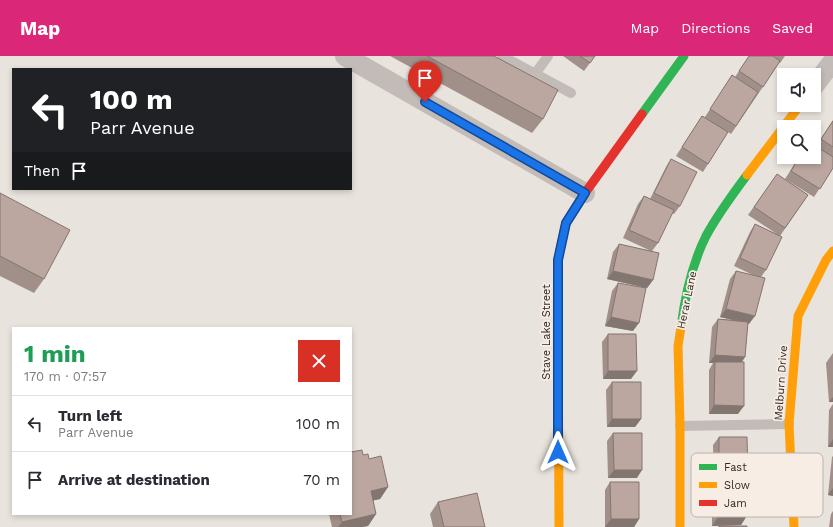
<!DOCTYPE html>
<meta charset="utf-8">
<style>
:root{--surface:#fff;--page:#f2f2f3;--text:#2b2b33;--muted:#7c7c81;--line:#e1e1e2;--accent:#db2777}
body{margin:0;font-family:"Work Sans",sans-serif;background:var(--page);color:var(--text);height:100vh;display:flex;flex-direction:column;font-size:15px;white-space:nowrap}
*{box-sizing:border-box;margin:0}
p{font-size:13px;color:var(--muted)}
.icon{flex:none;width:22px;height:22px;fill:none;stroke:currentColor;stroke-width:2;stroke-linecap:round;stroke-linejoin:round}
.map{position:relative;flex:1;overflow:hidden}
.sheet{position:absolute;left:12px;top:271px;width:340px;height:188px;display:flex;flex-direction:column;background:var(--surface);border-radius:0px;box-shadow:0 2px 6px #0003}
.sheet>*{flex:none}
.guide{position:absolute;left:12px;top:12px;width:340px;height:122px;border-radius:0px;box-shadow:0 2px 6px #0003;background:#202124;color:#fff;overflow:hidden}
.fabs{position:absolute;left:777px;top:12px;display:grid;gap:8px}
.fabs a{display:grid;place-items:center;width:44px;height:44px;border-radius:0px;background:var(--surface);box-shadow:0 2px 6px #0003;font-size:20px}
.pin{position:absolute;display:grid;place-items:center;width:34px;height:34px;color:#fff;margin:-41px -17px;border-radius:50% 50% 50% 0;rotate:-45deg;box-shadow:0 0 4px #0007}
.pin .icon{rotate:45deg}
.me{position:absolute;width:44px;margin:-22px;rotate:0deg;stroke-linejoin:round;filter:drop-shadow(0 0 3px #0008)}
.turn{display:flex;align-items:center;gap:14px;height:84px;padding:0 12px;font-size:18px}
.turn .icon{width:52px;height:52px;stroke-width:2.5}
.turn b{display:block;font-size:28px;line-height:34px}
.then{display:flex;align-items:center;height:38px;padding:0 12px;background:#0003;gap:8px;font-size:15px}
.round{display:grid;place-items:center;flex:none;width:42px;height:42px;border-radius:0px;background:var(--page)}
.head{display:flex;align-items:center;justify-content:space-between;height:68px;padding:0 12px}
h1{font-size:24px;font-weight:700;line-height:30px;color:#1e9e55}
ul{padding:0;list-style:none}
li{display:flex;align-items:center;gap:12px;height:56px;padding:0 12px;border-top:1px solid var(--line)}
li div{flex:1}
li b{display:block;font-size:15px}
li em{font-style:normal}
header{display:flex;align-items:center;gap:24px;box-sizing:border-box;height:56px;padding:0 20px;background:var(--accent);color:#fff}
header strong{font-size:19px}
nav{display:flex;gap:22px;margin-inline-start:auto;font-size:14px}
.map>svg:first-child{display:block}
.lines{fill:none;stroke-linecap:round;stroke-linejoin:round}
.lane{stroke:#c2bbb7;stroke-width:10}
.street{stroke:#c2bbb7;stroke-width:20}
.fast{stroke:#30b455;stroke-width:9}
.slow{stroke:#ff9f0a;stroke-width:9}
.jam{stroke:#e5322d;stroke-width:9}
.wall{fill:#a1908a}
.shaded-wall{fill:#837570}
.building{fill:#bba7a0;stroke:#837570}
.route-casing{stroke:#114b97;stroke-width:10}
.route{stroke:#1a73e8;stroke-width:7}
.labels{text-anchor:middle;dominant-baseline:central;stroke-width:3.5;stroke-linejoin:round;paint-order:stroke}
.street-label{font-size:11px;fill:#312926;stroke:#f7ede4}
.key{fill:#f7ede4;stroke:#bcb2ab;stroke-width:1}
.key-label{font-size:11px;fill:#312926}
</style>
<header>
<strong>Map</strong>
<nav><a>Map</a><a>Directions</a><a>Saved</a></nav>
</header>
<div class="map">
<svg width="833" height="471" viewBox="0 0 833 471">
<rect width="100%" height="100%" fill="#e9e3dd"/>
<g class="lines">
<!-- lane -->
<path class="lane" d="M502,0L571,37
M535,18L548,0
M680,370L789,368"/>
<!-- street -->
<path class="street" d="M345,0L585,137
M814,30L833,5"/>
<!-- fast -->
<path class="fast" d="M642,58L684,0
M681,271C685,240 692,208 706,180C718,158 732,139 747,119"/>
<!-- slow -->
<path class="slow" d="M747,119L800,49
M558,223L559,471
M680,471V370L678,290L681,271
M794,471L789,368L798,260L826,204L833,195"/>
<!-- jam -->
<path class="jam" d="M558,223V204L566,167L585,137L642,58"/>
</g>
<!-- wall -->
<path class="wall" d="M390,0H494L543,63L532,77Z
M563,0H595L584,15Z
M749,0H785L780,7H779L731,78L728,76L703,116L676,100L702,60L705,61L732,19L735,21Z
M833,64V112L814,141L785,123L799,101H814L816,90Z
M671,103L680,150L674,158L672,157L658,187L652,195L653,224L647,232L607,223L613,196L619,188L651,195L623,182L638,148L644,140L650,143L666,111Z
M777,118L808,139L780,180L766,214L761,221L749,268H748L745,301L742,306L738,358H709V314L713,307H709L712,271L718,263L735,264L720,261L730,223L736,215L755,220L734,210L750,176L755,168L777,178L748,159Z
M0,137L44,223L34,237L0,220Z
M618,227L633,275L605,270L612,235Z
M608,278L631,323H603L602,286Z
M833,297V346H829L826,307Z
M612,326L641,363L635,371H607L606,334Z
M833,348V391H828L829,354Z
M613,377L637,422H608L607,385Z
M719,381L744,424L746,461L741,469L712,470V432L716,426H714L713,389Z
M833,400V440L828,439L832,401Z
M369,403L388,431L380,443L373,444L376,458L368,470L362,471H332L329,458H351Z
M610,426L639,463L634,471H605V434Z
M438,446L485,471H433L430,458Z
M833,455V471H829L831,458Z"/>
<!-- shaded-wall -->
<path class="shaded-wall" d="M613,215L653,224L647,232L607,223Z
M726,253L755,260L749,268L720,261Z
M611,261L639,267L633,275L605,270Z
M715,299L745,301L739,309L715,306L713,307H709Z
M608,315H637L631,323H603Z
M833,341V346H829Z
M714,349L744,350L738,358H709Z
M612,363H641L635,371H607Z
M833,383V391H828Z
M614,414H642L637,422H608Z
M719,418H748L742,426L717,424L716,426H714Z
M388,431L380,443L363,447L371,435Z
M833,432V440L828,439Z
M376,458L368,470L362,471H338L342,466Z
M718,461H746L741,469L712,470Z
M611,463H639L634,471H605Z"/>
<!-- building -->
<path class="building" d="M427,0H494L558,34L543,63Z
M580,0H595L590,7Z
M749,0H773L780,5L763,31L739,15Z
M732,19L758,36L736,70L710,53Z
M702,60L728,76L708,108L682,91Z
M833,65V91L821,83Z
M814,89L833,101V112L820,133L791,115L799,101H814Z
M671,103L697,116L680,150L654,137Z
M777,118L808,139L785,172L754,151Z
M0,137L70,174L44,223L0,200Z
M644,140L674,154L658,187L629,174Z
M755,168L782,181L766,214L740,202Z
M619,188L659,197L653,224L613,215Z
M736,215L765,222L755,260L726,253Z
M618,227L646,232L639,267L611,261Z
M718,263L748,266L745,301L715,299Z
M608,278H636L637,315H608Z
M715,306H744V350L714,349Z
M612,326H641V363H612Z
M613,377H642V414H614Z
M719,381H747L748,418H719Z
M362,394L363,399L368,398L369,403L381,400L388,431L371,435L376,458L342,466L340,458H351V396Z
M610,426H639V463H611Z
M477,437L485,471H444L438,446Z
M719,470H747V471H719Z"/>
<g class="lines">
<!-- route casing -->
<g class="route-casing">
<path id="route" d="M425,46L585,137L566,167L558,204V396"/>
</g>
<!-- route -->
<use href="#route" class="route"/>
</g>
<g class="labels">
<!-- street labels -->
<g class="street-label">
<text transform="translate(687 244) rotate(-78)">Herar Lane</text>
<text transform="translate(546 276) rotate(-90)">Stave Lake Street</text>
<text transform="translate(781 327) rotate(-86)">Melburn Drive</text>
</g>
</g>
<!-- legend -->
<rect x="691" y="397" width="132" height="64" rx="6" class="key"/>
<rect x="699" y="408" width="18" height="6" fill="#30b455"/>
<rect x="699" y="426" width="18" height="6" fill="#ff9f0a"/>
<rect x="699" y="444" width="18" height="6" fill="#e5322d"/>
<g class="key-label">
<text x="724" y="415">Fast</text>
<text x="724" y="433">Slow</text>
<text x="724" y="451">Jam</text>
</g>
</svg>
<div class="fabs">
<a><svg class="icon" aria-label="sound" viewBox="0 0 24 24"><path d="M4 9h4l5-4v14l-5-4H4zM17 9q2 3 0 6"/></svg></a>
<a><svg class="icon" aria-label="search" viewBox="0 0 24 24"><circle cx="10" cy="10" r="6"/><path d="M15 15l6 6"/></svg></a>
</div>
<div class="pin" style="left:425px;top:46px;background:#d93025"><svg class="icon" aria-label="arrive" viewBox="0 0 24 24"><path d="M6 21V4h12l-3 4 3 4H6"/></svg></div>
<svg class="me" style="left:558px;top:396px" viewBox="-20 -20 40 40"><path d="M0-17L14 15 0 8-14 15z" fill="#1a73e8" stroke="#fff" stroke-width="4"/></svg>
<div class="guide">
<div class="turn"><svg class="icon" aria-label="left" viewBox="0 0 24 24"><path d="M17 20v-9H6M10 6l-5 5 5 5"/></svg><div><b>100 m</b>Parr Avenue</div></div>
<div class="then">Then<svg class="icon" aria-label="arrive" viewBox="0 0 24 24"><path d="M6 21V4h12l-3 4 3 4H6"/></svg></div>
</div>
<section class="sheet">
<div class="head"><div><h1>1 min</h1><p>170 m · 07:57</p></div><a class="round" style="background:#d93025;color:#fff"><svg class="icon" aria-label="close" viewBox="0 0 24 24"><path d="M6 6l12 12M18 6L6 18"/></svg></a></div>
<ul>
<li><svg class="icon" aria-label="left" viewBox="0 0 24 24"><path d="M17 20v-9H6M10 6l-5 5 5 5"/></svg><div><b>Turn left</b><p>Parr Avenue</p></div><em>100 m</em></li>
<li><svg class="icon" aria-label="arrive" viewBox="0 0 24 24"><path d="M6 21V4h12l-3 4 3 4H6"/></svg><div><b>Arrive at destination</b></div><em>70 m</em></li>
</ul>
</section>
</div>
